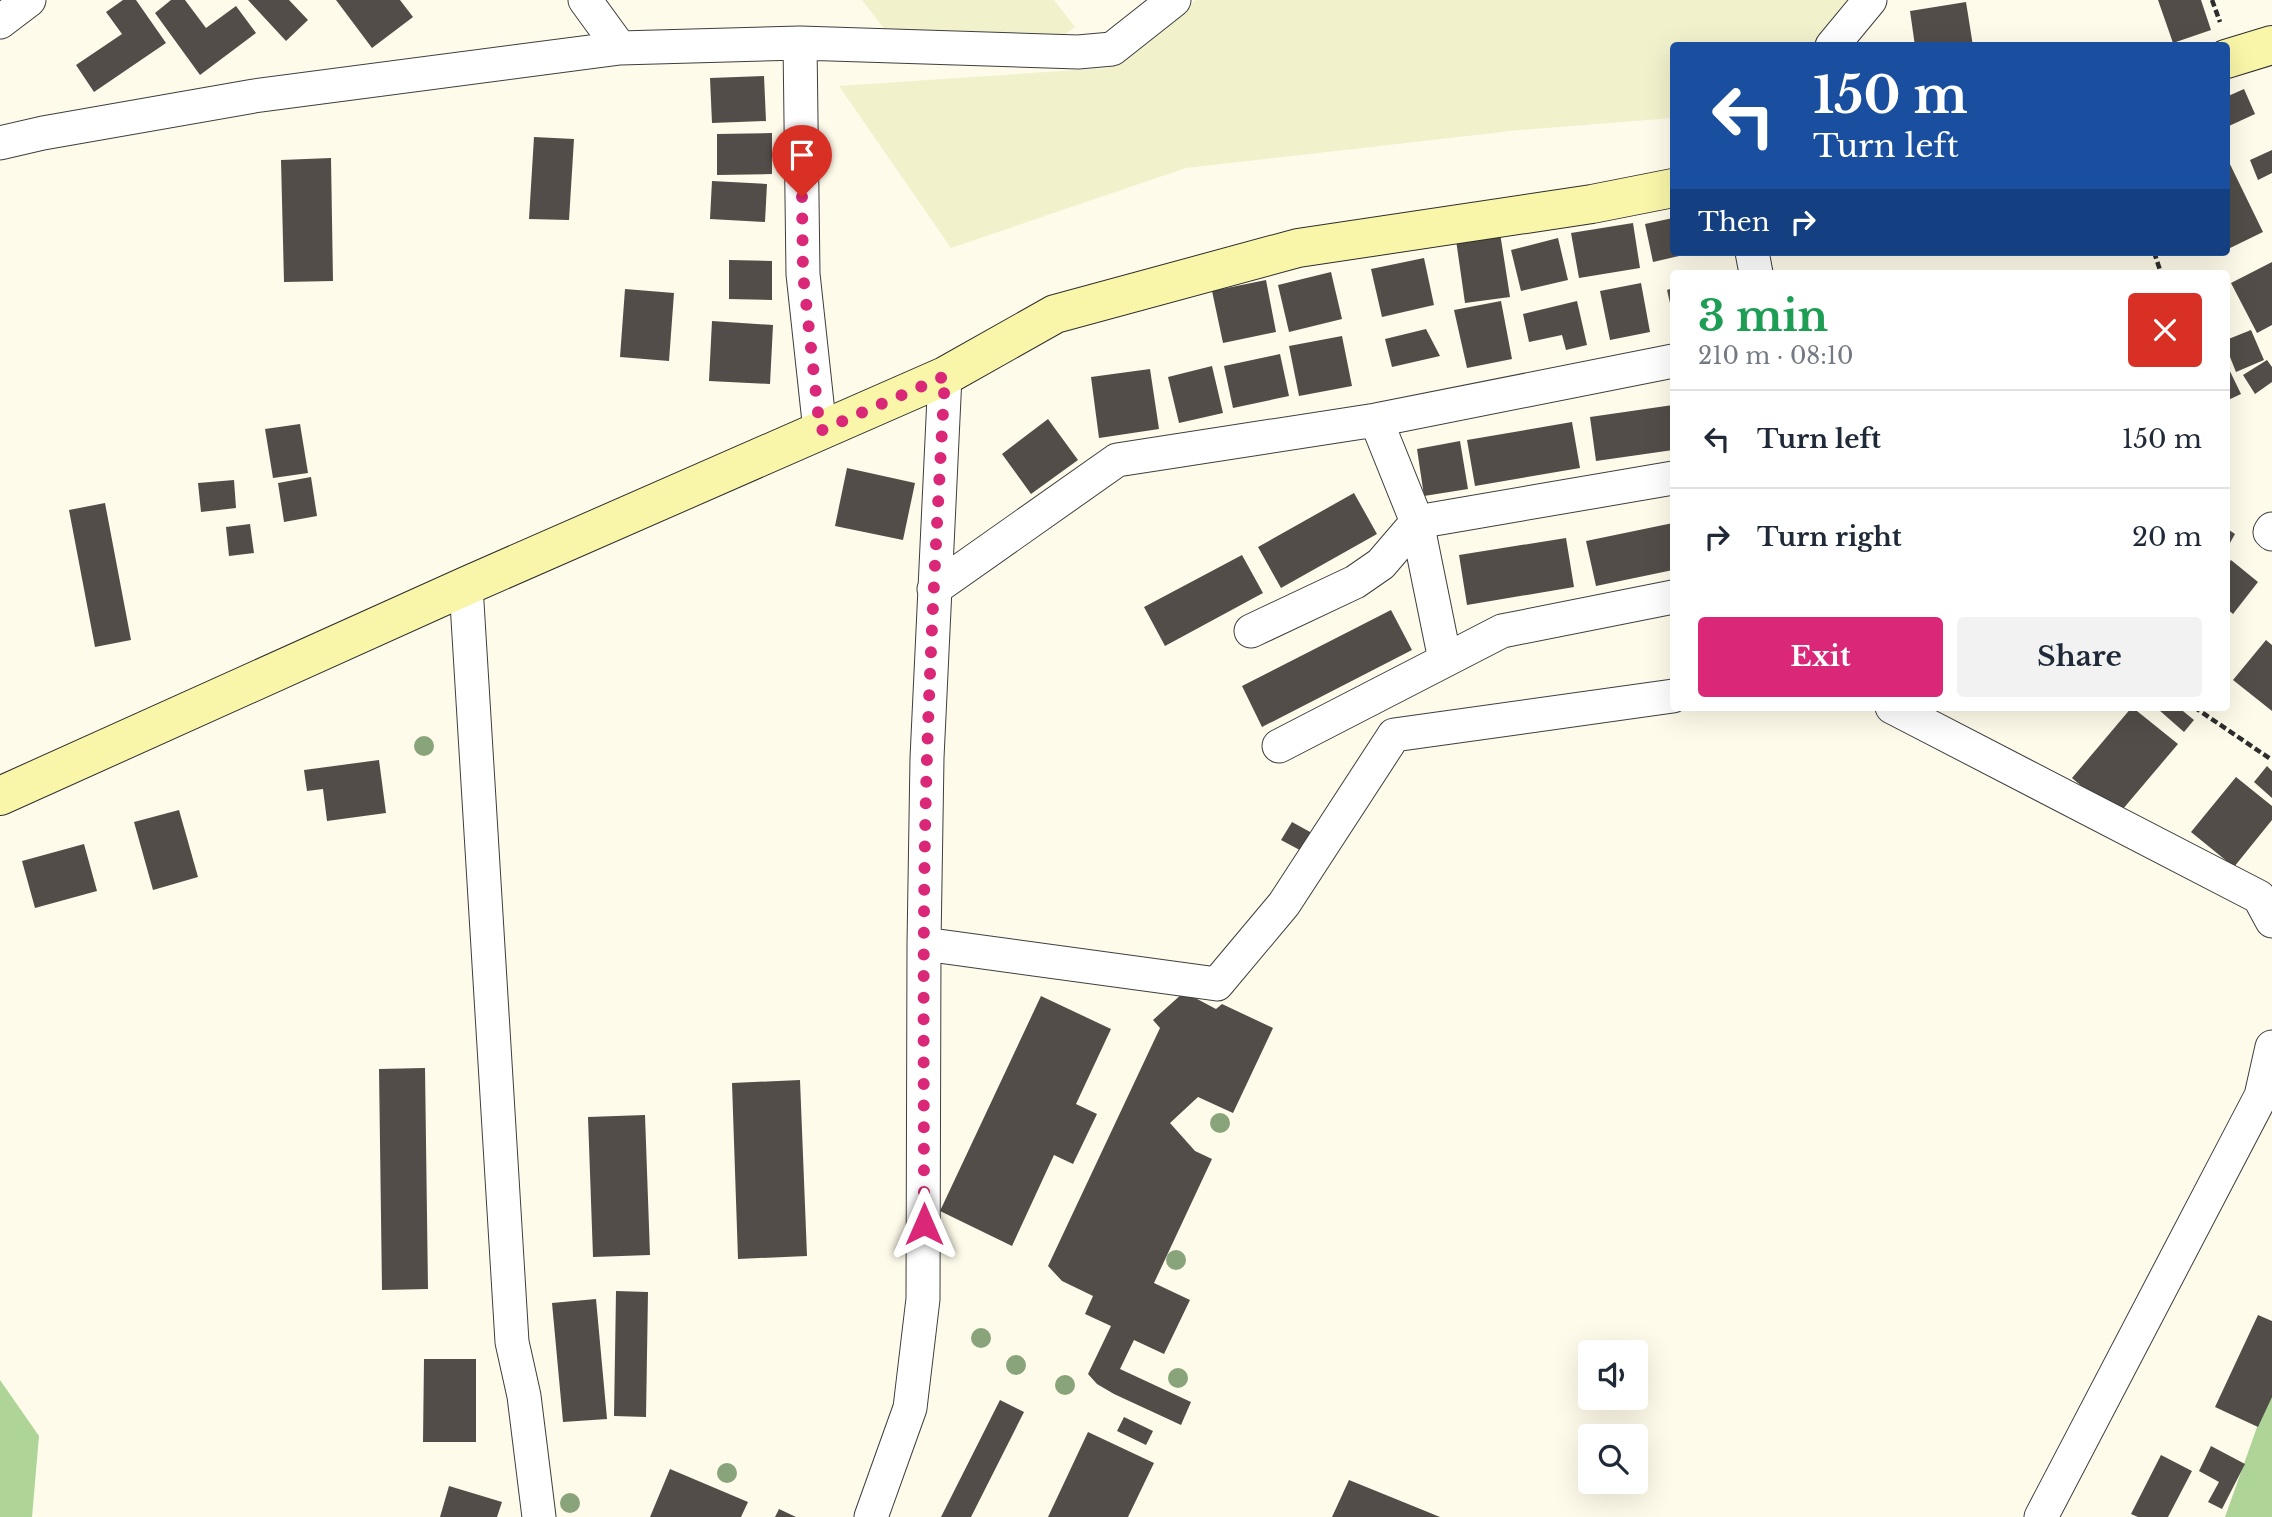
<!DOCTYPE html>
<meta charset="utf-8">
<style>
:root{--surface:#fff;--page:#f2f2f3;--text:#1f2937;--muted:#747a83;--line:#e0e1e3;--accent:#db2777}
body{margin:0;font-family:"Libre Baskerville",serif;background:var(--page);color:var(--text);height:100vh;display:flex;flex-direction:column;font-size:26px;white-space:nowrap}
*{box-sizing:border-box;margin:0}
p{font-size:23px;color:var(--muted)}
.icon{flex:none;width:38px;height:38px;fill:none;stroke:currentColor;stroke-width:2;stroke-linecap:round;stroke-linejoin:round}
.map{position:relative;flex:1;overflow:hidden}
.sheet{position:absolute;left:1670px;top:270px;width:560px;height:441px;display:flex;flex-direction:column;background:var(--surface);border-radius:7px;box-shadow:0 7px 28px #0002}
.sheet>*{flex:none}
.hud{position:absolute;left:1670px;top:42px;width:560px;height:214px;border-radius:7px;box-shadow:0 7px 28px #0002;background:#1a4fa0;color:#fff;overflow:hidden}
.fabs{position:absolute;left:1578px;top:1340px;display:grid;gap:14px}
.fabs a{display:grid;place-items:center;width:70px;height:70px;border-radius:7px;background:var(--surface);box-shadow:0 7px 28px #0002;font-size:35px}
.pin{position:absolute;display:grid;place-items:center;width:60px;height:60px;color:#fff;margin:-72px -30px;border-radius:50% 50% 50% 0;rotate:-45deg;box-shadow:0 0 7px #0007}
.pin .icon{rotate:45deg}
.me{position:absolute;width:77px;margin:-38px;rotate:0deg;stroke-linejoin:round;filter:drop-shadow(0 0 5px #0008)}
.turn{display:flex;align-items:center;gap:24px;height:147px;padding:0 28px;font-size:32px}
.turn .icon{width:91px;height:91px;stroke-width:2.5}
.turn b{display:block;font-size:49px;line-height:60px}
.then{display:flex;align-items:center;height:66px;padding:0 28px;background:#0003;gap:14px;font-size:26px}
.round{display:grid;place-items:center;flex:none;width:74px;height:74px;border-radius:7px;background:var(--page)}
.overview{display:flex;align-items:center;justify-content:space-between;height:119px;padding:0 28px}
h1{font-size:42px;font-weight:800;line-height:52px;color:#1e9e55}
.cta{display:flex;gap:14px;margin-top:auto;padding:14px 28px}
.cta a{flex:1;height:80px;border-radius:7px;background:var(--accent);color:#fff;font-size:28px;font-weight:800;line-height:80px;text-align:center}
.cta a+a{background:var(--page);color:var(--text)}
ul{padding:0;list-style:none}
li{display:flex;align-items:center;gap:21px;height:98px;padding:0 28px;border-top:2px solid var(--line)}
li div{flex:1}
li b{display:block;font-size:26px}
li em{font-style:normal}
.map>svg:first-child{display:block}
.farmland{fill:#f1f1cc}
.forest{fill:#aed497}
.building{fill:#524d48}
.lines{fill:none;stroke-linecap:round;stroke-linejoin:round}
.street-casing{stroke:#3e3e3e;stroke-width:35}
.secondary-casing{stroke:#2d2d2d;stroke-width:40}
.path{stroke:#2d2d2d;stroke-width:4.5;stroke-dasharray:7 3.5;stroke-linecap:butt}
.street{stroke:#fff;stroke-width:33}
.secondary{stroke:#f9f6a9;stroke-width:38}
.tree{fill:#89a47b}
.route{stroke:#db2777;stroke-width:12;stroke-dasharray:0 21.6}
</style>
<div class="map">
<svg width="2272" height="1517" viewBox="0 0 2272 1517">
<rect width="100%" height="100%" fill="#fefbea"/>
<!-- farmland -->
<path class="farmland" d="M862,0H1054L1075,27L1028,62L909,61Z
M1196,0H1852L1813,45L1673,46V118L1520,130L1186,168L951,248L839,86L1107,68Z"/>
<!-- forest -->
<path class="forest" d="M0,1380L39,1436L32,1517H0Z
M2272,1385V1517H2225Z"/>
<!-- building -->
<path class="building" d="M123,0H136L166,43L94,92L76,65L122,34L106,12Z
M171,0H185L206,28L236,6L256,33L200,75L155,13Z
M248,0H289L308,20L286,41Z
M336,0H400L413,17L372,48Z
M2158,0H2201L2211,30L2173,43Z
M1966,2L1973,46H1915L1910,11Z
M764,76L766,121L712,123L710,78Z
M2244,89L2255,114L2229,126L2226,119V97Z
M772,133V174L717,175V134Z
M534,137L574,139L569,220L529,219Z
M2272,150V173L2258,180L2250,160Z
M2226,156L2263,232L2226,250Z
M331,158L333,281L284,282L281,160Z
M712,181L767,184L765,222L710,219Z
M1673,218V252L1692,253L1653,262L1645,224Z
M1633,223L1640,268L1579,278L1571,233Z
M1500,233L1510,297L1465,303L1456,240Z
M1558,238L1568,280L1521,291L1511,250Z
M1424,258L1434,305L1382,317L1371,269Z
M729,260L772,261V300L729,299Z
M2272,262V325L2257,333L2231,283Z
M1331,272L1342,319L1289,332L1278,285Z
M1266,280L1276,332L1223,343L1212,291Z
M1641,283L1650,332L1610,340L1600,291Z
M1673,288V312H1672L1667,290Z
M625,289L674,293L669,361L620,357Z
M1501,301L1512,359L1467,368L1454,310Z
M1577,301L1587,345L1566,350L1562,335L1529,342L1523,314Z
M712,321L773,325L770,384L709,381Z
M1426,329L1440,356L1392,367L1385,339Z
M2251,330L2264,360L2236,372L2226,347V340Z
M1342,336L1352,386L1299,396L1289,346Z
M1280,354L1289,396L1233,408L1224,366Z
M2267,360L2272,367V382L2255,394L2243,375Z
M2226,363L2241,394L2226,401Z
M1212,366L1223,413L1179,423L1168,377Z
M1150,369L1159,429L1099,438L1091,377Z
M1673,405V450L1596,461L1590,417Z
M1048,419L1078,460L1031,494L1002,454Z
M1572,422L1580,468L1475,486L1467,440Z
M300,424L308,473L273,478L265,429Z
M1460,441L1468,489L1424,496L1417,449Z
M847,468L915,483L903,540L835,526Z
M311,477L317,516L284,522L278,483Z
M234,480L236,508L201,512L198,483Z
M1354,493L1377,534L1281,588L1258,547Z
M105,503L131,640L95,647L69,510Z
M1673,523V570L1596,586L1586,541Z
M250,524L254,553L229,556L226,527Z
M2226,528L2235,534L2226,550Z
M1566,538L1574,587L1467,605L1459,555Z
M1242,555L1263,593L1165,646L1144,607Z
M2231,560L2258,582L2233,614L2226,608V567Z
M1391,610L1412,650L1262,727L1242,686Z
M2266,640L2272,645V711L2233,680Z
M2132,707L2178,744L2117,816L2072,778Z
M2162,707H2178L2194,720L2184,732L2159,710Z
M379,760L386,813L327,821L323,789L307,791L304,770Z
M2267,766L2272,771V798L2254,782Z
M2236,777L2272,806V820L2234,867L2191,832Z
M179,810L198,877L153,890L134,822Z
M1292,822L1321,838L1311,856L1281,840Z
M84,844L97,891L35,908L22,861Z
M1184,992L1216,1009L1222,1004L1273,1028L1233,1113L1198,1097L1170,1123L1195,1151L1212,1159L1154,1283L1190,1300L1164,1354L1134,1340L1120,1369L1191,1402L1181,1425L1114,1394L1097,1384L1088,1374L1111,1326L1085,1314L1093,1296L1062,1281L1048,1266L1160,1028L1153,1020Z
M1041,996L1111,1029L1076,1104L1097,1114L1073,1164L1054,1155L1012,1246L940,1211Z
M425,1068L428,1289L382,1290L379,1069Z
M800,1080L807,1256L738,1259L732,1083Z
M645,1115L650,1255L593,1257L588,1117Z
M616,1291L648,1292L646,1417L614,1416Z
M596,1299L607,1419L563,1422L552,1303Z
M2258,1315L2272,1321V1397L2258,1427L2215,1407Z
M424,1359H476V1442H423Z
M1000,1400L1024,1412L971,1517H941Z
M1124,1417L1153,1431L1146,1445L1117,1431Z
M1088,1432L1154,1463L1128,1517H1048Z
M2211,1446L2245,1464L2222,1509L2208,1502L2219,1482L2199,1471Z
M2161,1455L2192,1471L2168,1517H2138L2131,1514Z
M670,1469L748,1502L741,1517H650Z
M1349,1480L1440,1517H1332Z
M449,1486L502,1502L497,1517H440Z
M779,1509L796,1517H775Z"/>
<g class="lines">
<!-- street casing -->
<g class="street-casing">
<path id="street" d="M585,0L620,48
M0,22L29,0
M800,43L803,274L820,431
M1832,46L1870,0
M0,143L43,133L254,96L620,48L800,43L1078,52L1112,49L1174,0
M1752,252L1756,273
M1376,420L1417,522L1673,478
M1417,522L1445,660
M2272,529L2270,532L2272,534
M466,586L512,1342L524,1396L539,1517
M934,589L1117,460L1376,420L1673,361
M1251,631L1355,582L1381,564L1417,522
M1892,707L2259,897L2272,921
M1279,746L1502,631L1673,597
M924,944L1217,984L1284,904L1394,735L1673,696
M871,1517L910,1408L923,1299L924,944L927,758L945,376
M2041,1517L2261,1096L2272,1047"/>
</g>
<!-- secondary casing -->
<g class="secondary-casing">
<path id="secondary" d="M2226,59L2272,45
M0,796L466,586L945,376L1055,314L1298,248L1592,204L1673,188"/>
</g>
<!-- path -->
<path class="path" d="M2212,0L2220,22
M2154,252L2161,273
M2194,707L2272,760"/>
<!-- street -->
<use href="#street" class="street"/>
<!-- secondary -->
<use href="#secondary" class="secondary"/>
</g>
<!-- trees -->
<g class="tree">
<circle cx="424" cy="746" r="10"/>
<circle cx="1220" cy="1123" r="10"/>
<circle cx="1176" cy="1260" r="10"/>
<circle cx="981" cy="1338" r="10"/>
<circle cx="1016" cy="1365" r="10"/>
<circle cx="1178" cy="1378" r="10"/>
<circle cx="1065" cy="1385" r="10"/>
<circle cx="727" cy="1473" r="10"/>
<circle cx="570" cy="1503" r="10"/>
</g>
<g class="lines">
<!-- route -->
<path class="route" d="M802,197L803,274L820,431L945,376C938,503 931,630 927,757C922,913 924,1068 924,1224"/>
</g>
</svg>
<div class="fabs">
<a><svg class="icon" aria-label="sound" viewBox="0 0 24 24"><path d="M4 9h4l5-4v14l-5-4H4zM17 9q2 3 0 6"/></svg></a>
<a><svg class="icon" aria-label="search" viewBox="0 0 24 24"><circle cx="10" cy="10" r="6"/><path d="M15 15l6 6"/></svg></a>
</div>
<div class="pin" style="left:802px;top:197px;background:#d93025"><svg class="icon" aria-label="arrive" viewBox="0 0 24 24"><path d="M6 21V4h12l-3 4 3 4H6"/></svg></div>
<svg class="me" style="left:924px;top:1224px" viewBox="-20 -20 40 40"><path d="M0-17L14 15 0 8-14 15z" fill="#db2777" stroke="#fff" stroke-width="4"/></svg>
<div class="hud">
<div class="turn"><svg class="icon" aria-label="left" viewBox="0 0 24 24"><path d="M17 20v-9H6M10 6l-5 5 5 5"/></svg><div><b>150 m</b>Turn left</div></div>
<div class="then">Then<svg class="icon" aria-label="right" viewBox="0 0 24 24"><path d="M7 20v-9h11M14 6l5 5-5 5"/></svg></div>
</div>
<section class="sheet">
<div class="overview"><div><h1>3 min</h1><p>210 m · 08:10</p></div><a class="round" style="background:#d93025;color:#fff"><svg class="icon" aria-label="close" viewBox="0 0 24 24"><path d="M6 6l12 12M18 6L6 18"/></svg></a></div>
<ul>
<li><svg class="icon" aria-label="left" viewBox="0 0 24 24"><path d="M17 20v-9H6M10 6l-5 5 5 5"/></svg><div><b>Turn left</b></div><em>150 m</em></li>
<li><svg class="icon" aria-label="right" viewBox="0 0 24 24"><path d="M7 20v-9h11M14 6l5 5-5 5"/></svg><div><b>Turn right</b></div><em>20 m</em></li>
</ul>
<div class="cta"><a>Exit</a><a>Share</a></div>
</section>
</div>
